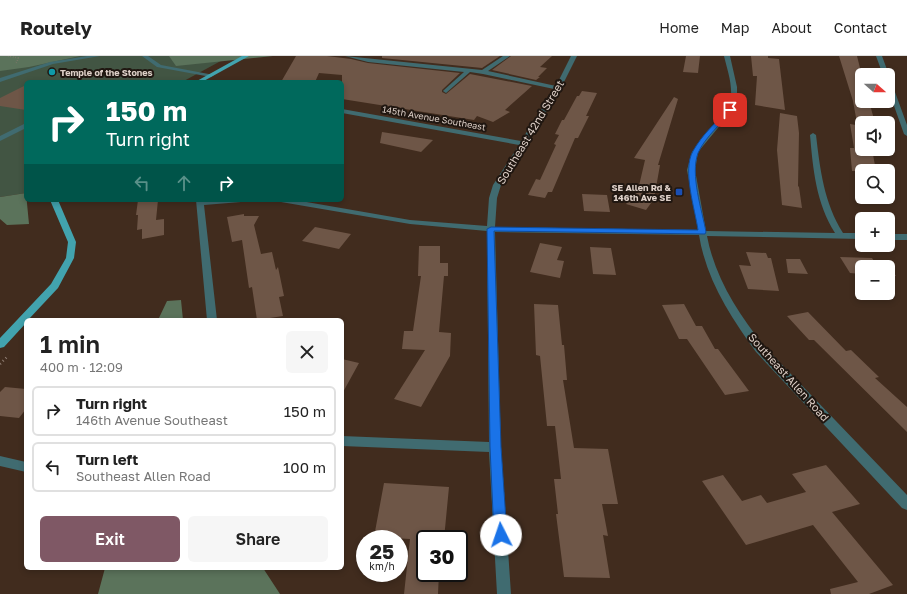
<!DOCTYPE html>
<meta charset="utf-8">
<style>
:root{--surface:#fff;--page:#f6f6f6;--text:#222;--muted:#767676;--line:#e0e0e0;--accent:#7f5865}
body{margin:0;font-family:"Golos Text",sans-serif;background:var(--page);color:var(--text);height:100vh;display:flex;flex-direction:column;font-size:15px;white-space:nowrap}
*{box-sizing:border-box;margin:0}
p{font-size:13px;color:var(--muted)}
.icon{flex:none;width:22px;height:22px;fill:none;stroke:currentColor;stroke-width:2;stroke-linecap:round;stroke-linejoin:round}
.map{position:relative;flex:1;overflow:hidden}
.side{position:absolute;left:24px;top:262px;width:320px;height:252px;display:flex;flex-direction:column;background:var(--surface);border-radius:6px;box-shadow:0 2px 6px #0003}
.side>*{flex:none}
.hud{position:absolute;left:24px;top:24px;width:320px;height:122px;border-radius:6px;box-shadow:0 2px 6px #0003;background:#00695c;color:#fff;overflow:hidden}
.needle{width:26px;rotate:111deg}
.controls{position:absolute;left:855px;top:12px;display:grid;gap:8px}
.controls a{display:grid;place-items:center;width:40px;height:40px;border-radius:6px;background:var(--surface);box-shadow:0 2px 6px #0003;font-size:20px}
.speed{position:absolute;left:356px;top:474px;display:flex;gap:8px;font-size:20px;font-weight:700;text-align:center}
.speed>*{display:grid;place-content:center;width:52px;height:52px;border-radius:50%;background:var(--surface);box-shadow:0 2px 6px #0003;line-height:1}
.speed small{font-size:10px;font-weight:400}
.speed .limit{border:2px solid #111;border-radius:6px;background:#fff;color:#111}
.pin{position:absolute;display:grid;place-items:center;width:34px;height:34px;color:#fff;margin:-17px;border-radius:8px;box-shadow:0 2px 6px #0006}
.me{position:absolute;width:44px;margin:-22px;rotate:356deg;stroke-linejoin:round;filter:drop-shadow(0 0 3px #0008)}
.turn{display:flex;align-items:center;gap:14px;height:84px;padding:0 16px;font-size:18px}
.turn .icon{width:52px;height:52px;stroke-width:2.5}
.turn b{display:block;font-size:28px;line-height:34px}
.lanes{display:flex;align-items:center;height:38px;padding:0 16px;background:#0003;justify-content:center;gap:20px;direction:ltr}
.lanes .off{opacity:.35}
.round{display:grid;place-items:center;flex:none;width:42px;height:42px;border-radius:6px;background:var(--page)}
.head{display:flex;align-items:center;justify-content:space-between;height:68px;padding:0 16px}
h1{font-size:24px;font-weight:600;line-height:30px}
.action{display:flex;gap:8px;margin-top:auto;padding:8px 16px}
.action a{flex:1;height:46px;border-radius:6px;background:var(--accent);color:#fff;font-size:16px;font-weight:600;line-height:46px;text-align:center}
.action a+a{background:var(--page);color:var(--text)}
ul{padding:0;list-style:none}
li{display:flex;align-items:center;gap:12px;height:50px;margin:0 8px 6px;padding:0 8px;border:2px solid var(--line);border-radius:6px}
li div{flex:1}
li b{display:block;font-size:15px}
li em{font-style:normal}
header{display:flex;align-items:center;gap:24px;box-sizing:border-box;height:56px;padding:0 20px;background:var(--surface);border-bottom:1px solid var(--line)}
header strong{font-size:19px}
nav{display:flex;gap:22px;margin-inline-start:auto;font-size:14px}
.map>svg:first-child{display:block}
.green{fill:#425543}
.forest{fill:#5b735b}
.building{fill:#6e5647}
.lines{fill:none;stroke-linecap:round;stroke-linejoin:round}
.path-far1{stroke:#8e7c71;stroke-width:1.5;stroke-dasharray:0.5 2;stroke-linecap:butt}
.path{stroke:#8e7c71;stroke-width:2.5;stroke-dasharray:1 3;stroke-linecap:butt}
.minor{fill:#406b70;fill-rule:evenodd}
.major{fill:#42a3ae;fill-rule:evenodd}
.route{fill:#1a73e8;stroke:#114b97}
.culture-dot{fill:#0f9aa8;stroke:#201711;stroke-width:1.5}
.transit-dot{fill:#1a4fb4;stroke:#201711;stroke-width:1.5}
.labels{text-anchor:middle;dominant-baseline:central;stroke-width:4;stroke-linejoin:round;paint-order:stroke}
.far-poi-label{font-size:9px;font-weight:bold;fill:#ded0c8;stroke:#201711;text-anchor:start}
.far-street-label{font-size:9px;fill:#ded0c8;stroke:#201711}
.street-label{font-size:11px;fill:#ded0c8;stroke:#201711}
</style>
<header>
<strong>Routely</strong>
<nav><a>Home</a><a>Map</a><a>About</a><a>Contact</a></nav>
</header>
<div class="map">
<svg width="907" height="538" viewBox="0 0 907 538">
<rect width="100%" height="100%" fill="#412c1e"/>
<!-- green -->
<path class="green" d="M0,0H230L182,26H26V137L0,141Z"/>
<!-- forest -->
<path class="forest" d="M0,0H80L29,11L0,15Z
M169,0H273L176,10Z
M26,137L29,168L7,169L0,163V141Z
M181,244L183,264H158L167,245Z
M105,512H263L280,538H98Z"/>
<!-- building -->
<path class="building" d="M296,0H327L351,3L368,7L460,17L442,34V36L446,38L470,18L532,30L505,54L510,56L493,66L477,60L474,64L342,43V19L319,17L315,26H281Z
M382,0H500L482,12L382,2Z
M511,0H552L540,11L547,12L538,21H540L536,24L492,14Z
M686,0H700L698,17L683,16Z
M751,0H768V2L779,3L785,54L755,49L757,20H753Z
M839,0H857L862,20V45H869L875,67H857L853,45Z
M26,29V54L0,50V42Z
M582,35L597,37L586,60H589L578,82H575L552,136H548L545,142L528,139L536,123L540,124L556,89L554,88L559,79L555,78L562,64H564L577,40H579Z
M674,41L678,43L658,109H660L654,143L646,154L626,148L638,134L645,104L634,102Z
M780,57L797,60L799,77L798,130L799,131L802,152L782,149L777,94Z
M850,68L862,70V93H872L876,115H852L850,92H854Z
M382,76L433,84L421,96L380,87Z
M582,138L607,139L610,156L584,155Z
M138,144H158L156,164L164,163V179L142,183V173L137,174L138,159H136Z
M244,158V160H259L254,169L261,198L272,196L276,214L278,211L284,240L279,241L283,260L257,264L252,231L249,232L242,184L232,186L227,161Z
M315,171L351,178L339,193L302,185Z
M540,187L562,191L557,204L564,205L560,222L530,216Z
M419,190H440V207H448V220H444L439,276L451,277L450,300L421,351L394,343L425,294L402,293L404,275H413L421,220H418Z
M590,191L611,192L616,219L593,218Z
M746,196L766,197L768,202H771L779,235L748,233L739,209L751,210Z
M840,201L872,202L874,205H886L896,220L888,219V211H862V218L850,217Z
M786,203H800L808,218L788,217Z
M534,248L558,249L562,289H564L567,324H563L574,392L608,393L618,448H602L608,480L603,479L610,522L564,521L556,458H558L554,423H561L555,370H547L540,300L536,299Z
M684,248L696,270H702L715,293H718L749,335L725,339L687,283H679L662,249Z
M808,256L846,295L851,294L879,321L875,322L907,351V376L814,284H809L787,260Z
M342,303L359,307L342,338Z
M5,331L26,333V353L19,362L0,360V336Z
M826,409L860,448L832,456L893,529L869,538H831L830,533L858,526L813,469L746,489L702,425L723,419L742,445L761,439L767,447L806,436L792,418Z
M384,427L449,431L444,483H425V517H439L438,538H404L410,483L374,481Z"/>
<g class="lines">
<!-- path-far1 -->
<path class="path-far1" d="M8,0L18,2L17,6L15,7"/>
<!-- path -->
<path class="path" d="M0,308L8,300"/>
<!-- minor -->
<path class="minor" d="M87,0H100L53,8L0,26V22L50,6Z
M142,0H148L161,9L214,19L211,21L157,11Z
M345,0L482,14L503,0H510L488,15L556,30L571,0H577L561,32L501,129L497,142L495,171L698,174L687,114L692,96L727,53C736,37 728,17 724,0H730L737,31V46L732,55L698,96L695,114L706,175L835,177C816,147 813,113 810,79L813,77L816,79C820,113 824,147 843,177H862V183L707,180C715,222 738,257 764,290L907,439V454L902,452L756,296C730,260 706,223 699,179L495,176L501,391L511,538H497L489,396L342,390V380L489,386L487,175L410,168L281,146L277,144H295L410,164L487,170L489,142L493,129L519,89L342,57V53L521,85L554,33L483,18L470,16L446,37L443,35L444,34L464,16L368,6Z
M876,0H882L889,19L888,20L883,19Z
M888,23L891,25L907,69V80L904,78L888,33Z
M26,67V72L0,85V80Z
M196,144H245L241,146L204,149L217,264H207Z
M888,178H907V184H888Z
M0,400L26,406V416L0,410Z"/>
<!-- major -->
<path class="major" d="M242,0H249L202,26H195Z
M50,144H58L76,186L74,202L58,232L28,264H26V267L4,291L0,292V282L51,228L66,202L68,186Z"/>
</g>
<!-- route -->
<path class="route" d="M729,53L733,54C722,67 705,81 698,97C690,119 702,154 706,176L705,178L494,175L501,391L507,479L505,483L501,485L496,483L494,479L490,391L487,173L491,171L698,174C695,153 682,114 693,95C702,79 716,66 729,53Z"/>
<!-- markers -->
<circle class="culture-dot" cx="52" cy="16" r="4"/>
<rect class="transit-dot" x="675" y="132" width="8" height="8" rx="2"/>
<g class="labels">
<!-- far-poi labels -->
<g class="far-poi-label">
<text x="60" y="16">Temple of the Stones</text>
<text x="671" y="131" text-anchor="end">SE Allen Rd &amp;<tspan x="671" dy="10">146th Ave SE</tspan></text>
</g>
<!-- far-street labels -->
<g class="far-street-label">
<text transform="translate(434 62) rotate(10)">145th Avenue Southeast</text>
</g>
<!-- street labels -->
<g class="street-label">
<text transform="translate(530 76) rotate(-59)">Southeast 42nd Street</text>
<text transform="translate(789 321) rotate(48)">Southeast Allen Road</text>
</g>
</g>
</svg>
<div class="controls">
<a><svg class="needle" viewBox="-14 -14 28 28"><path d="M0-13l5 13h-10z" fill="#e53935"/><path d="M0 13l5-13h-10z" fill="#767676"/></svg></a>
<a><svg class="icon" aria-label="sound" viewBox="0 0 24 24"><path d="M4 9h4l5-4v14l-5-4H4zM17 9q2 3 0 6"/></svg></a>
<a><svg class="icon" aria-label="search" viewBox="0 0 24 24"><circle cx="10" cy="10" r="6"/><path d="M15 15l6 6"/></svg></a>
<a>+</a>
<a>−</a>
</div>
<div class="speed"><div>25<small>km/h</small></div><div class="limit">30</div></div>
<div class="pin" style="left:730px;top:54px;background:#d93025"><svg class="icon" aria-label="arrive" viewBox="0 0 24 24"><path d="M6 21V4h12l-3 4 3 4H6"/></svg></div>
<svg class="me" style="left:501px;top:479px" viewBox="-20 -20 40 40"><circle r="19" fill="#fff"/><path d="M0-13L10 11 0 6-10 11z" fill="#1a73e8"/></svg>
<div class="hud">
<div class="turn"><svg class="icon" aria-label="right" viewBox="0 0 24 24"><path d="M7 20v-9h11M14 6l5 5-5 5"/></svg><div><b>150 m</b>Turn right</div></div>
<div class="lanes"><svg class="icon off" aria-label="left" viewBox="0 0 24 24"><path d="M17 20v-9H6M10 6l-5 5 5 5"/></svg><svg class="icon off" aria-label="ahead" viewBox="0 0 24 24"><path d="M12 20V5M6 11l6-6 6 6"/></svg><svg class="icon" aria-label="right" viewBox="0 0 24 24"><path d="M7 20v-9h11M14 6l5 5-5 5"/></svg></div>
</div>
<section class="side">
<div class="head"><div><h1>1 min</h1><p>400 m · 12:09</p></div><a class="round"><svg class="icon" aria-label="close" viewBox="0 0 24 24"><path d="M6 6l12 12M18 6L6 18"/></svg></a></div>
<ul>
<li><svg class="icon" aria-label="right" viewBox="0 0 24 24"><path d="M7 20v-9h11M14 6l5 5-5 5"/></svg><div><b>Turn right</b><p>146th Avenue Southeast</p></div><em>150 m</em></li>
<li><svg class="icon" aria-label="left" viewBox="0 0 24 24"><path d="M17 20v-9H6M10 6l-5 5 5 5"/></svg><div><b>Turn left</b><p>Southeast Allen Road</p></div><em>100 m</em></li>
</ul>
<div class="action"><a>Exit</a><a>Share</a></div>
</section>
</div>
